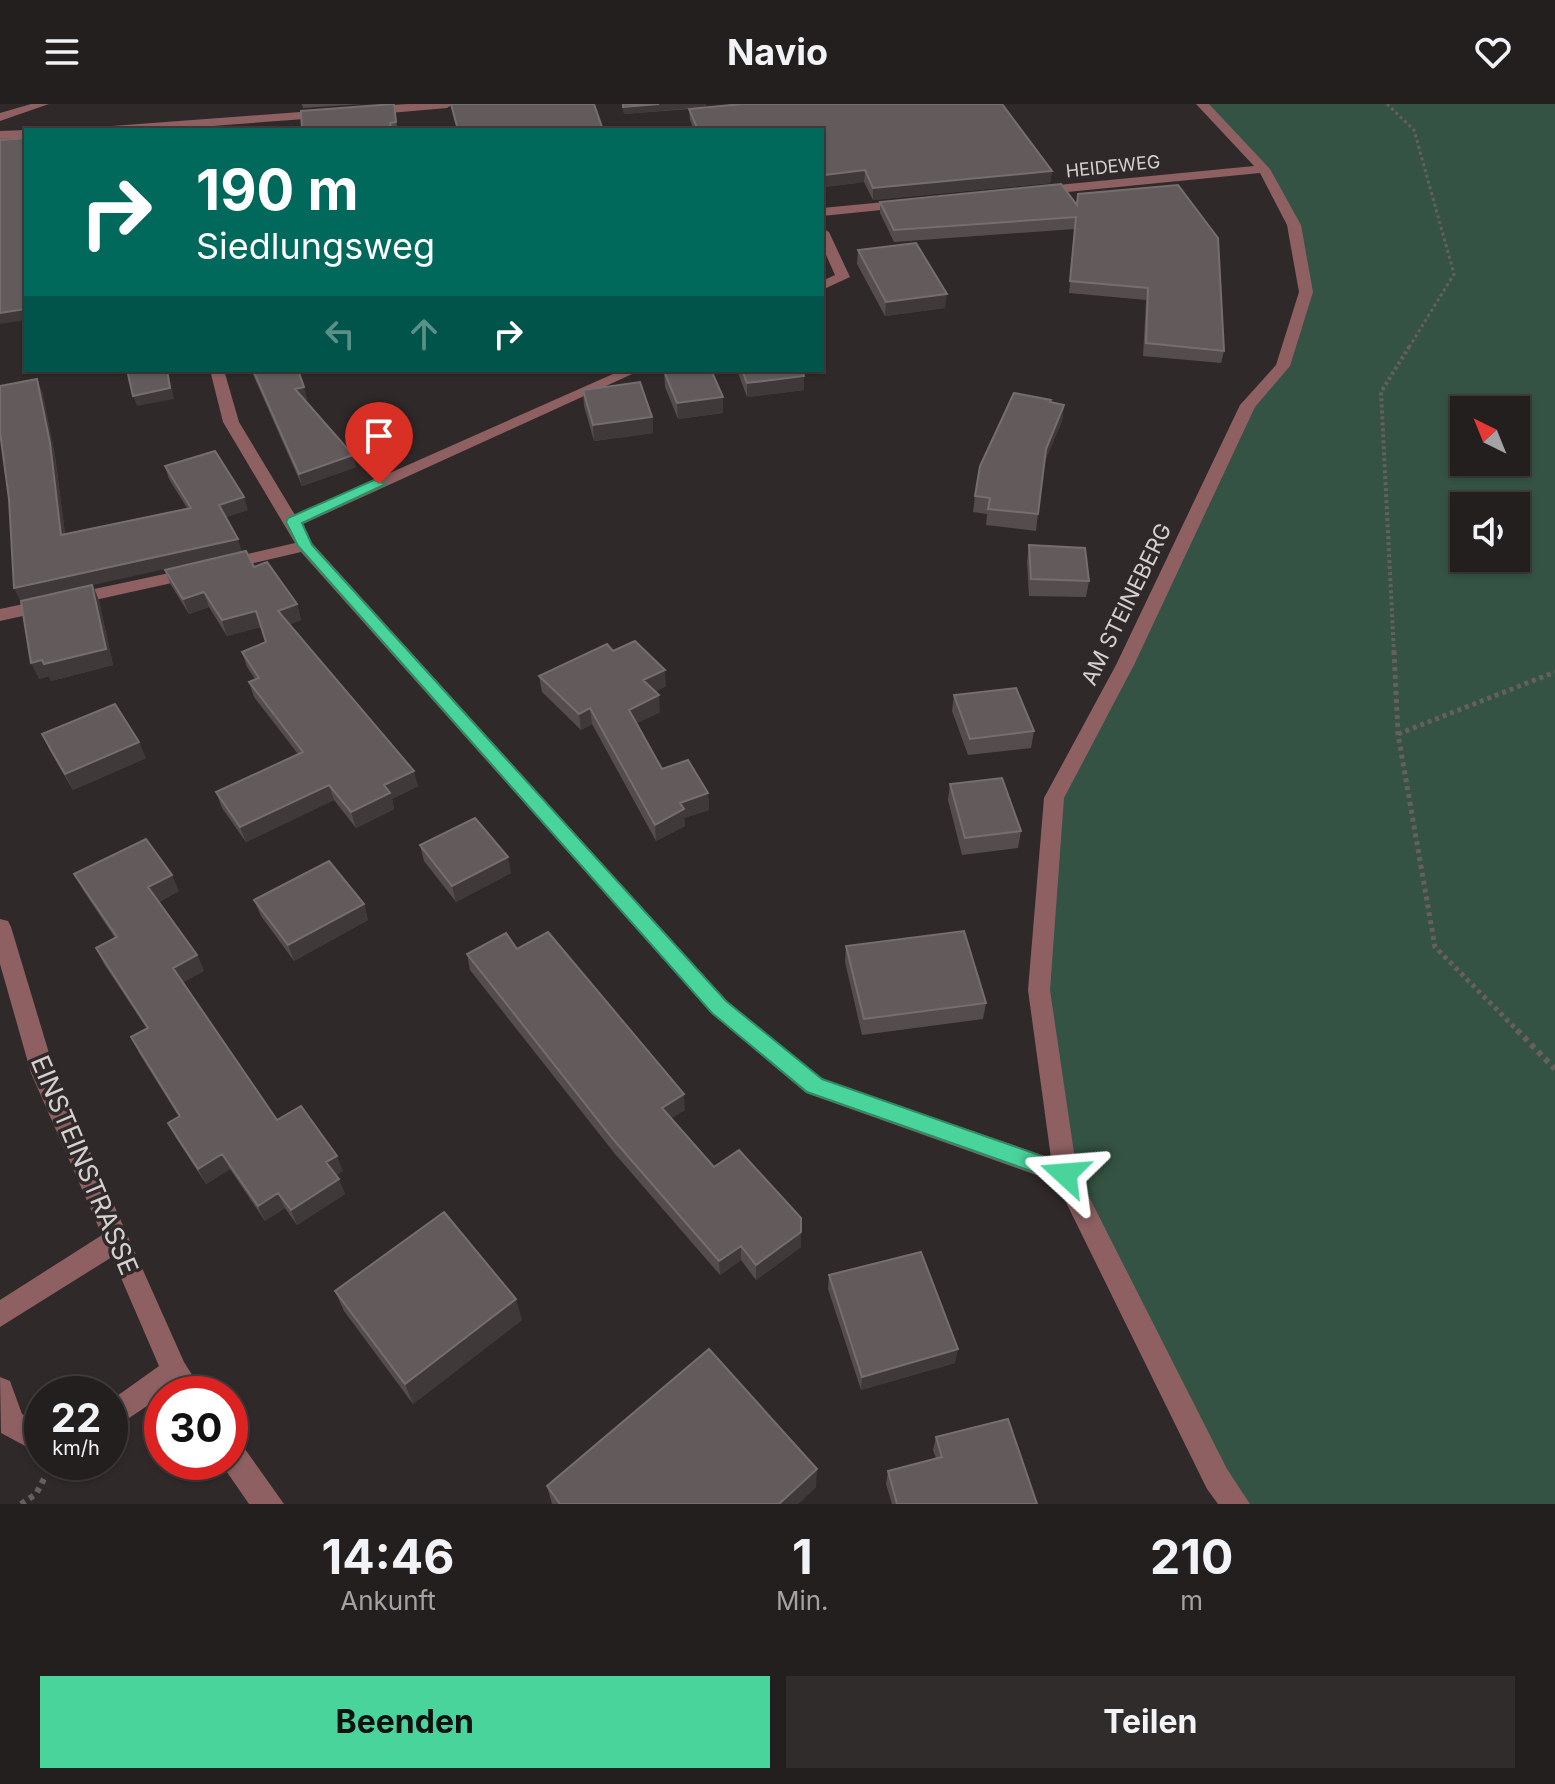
<!DOCTYPE html>
<html lang="de">
<style>
:root{--surface:#241f1f;--page:#302c2c;--text:#f1f3f6;--muted:#a3a2a4;--line:#413d3d;--accent:#49d49c}
body{margin:0;font-family:Inter,sans-serif;background:var(--page);color:var(--text);height:100vh;display:flex;flex-direction:column;font-size:30px;white-space:nowrap}
*{box-sizing:border-box;margin:0}
p{font-size:26px;color:var(--muted)}
.icon{flex:none;width:44px;height:44px;fill:none;stroke:currentColor;stroke-width:2;stroke-linecap:round;stroke-linejoin:round}
.map{position:relative;height:1400px;overflow:hidden}
.details{display:flex;flex-direction:column;background:var(--surface);flex:1}
.details>*{flex:none}
.guide{position:absolute;left:24px;top:24px;width:800px;height:244px;border-radius:0px;box-shadow:0 2px 6px #0004,0 0 0 2px var(--line);background:#00695c;color:#fff;overflow:hidden}
.needle{width:52px;rotate:317deg}
.tools{position:absolute;left:1450px;top:292px;display:grid;gap:16px}
.tools a{display:grid;place-items:center;width:80px;height:80px;border-radius:0px;background:var(--surface);box-shadow:0 2px 6px #0004,0 0 0 2px var(--line);font-size:40px}
.speed{position:absolute;left:24px;top:1272px;display:flex;gap:16px;font-size:40px;font-weight:700;text-align:center}
.speed>*{display:grid;place-content:center;width:104px;height:104px;border-radius:50%;background:var(--surface);box-shadow:0 2px 6px #0004,0 0 0 2px var(--line);line-height:1}
.speed small{font-size:20px;font-weight:400}
.speed .limit{border:12px solid #d22;background:#fff;color:#111}
.pin{position:absolute;display:grid;place-items:center;width:68px;height:68px;color:#fff;margin:-82px -34px;border-radius:50% 50% 50% 0;rotate:-45deg;box-shadow:0 0 8px #0007}
.pin .icon{rotate:45deg}
.me{position:absolute;width:88px;margin:-44px;rotate:289deg;stroke-linejoin:round;filter:drop-shadow(0 0 6px #0008)}
.turn{display:flex;align-items:center;gap:28px;height:168px;padding:0 40px;font-size:36px}
.turn .icon{width:104px;height:104px;stroke-width:2.5}
.turn b{display:block;font-size:56px;line-height:68px}
.lanes{display:flex;align-items:center;height:76px;padding:0 40px;background:#0003;justify-content:center;gap:40px;direction:ltr}
.lanes .off{opacity:.35}
.eta{display:flex;justify-content:space-evenly;align-items:center;height:136px;text-align:center}
.eta b{font-size:48px;font-weight:700;line-height:56px}
.button{display:flex;gap:16px;margin-top:auto;padding:16px 40px}
.button a{flex:1;height:92px;border-radius:0px;background:var(--accent);color:#111;font-size:32px;font-weight:700;line-height:92px;text-align:center}
.button a+a{background:var(--page);color:var(--text)}
header{display:flex;justify-content:space-between;align-items:center;height:104px;padding:0 40px;background:var(--surface);font-size:36px;font-weight:700}
.map>svg:first-child{display:block}
.green{fill:#345344;fill-rule:evenodd}
.lines{fill:none;stroke-linecap:round;stroke-linejoin:round}
.path-far3{stroke:#665f5f;stroke-width:3;stroke-dasharray:3 3;stroke-linecap:butt}
.path-far2{stroke:#665f5f;stroke-width:4;stroke-dasharray:3 3;stroke-linecap:butt}
.path-far1{stroke:#665f5f;stroke-width:5;stroke-dasharray:4 4;stroke-linecap:butt}
.path{stroke:#665f5f;stroke-width:6;stroke-dasharray:5 5;stroke-linecap:butt}
.minor{fill:#8e6062;fill-rule:evenodd}
.wall{fill:#554d4d}
.shaded-wall{fill:#403939}
.building{fill:#635b5b;stroke:#756e6e;stroke-width:2}
.route{fill:#49d49c;stroke:#2f8a65;stroke-width:2}
.labels{text-anchor:middle;dominant-baseline:central;stroke-width:7;stroke-linejoin:round;paint-order:stroke}
.far-street-label{font-size:18px;fill:#d6d1d1;stroke:#302929}
.street-label{font-size:22px;fill:#d6d1d1;stroke:#302929}
.near-street-label{font-size:26px;fill:#d6d1d1;stroke:#302929}
</style>
<header><svg class="icon" aria-label="menu" viewBox="0 0 24 24"><path d="M4 6h16M4 12h16M4 18h16"/></svg>Navio<svg class="icon" aria-label="heart" viewBox="0 0 24 24"><path d="M12 20l-8-8c-3-5 5-10 8-4 3-6 11-1 8 4z"/></svg></header>
<div class="map">
<svg width="1555" height="1400" viewBox="0 0 1555 1400">
<rect width="100%" height="100%" fill="#302929"/>
<!-- green -->
<path class="green" d="M1202,0H1555V1400H1236L1065,1070L1039,886L1054,694L1248,301L1283,262L1306,188L1294,121L1264,66ZM1464,306H1516V358H1464ZM1464,402H1516V454H1464Z"/>
<g class="lines">
<!-- path-far3 -->
<path class="path-far3" d="M1387,0L1414,26L1454,170L1408,245"/>
<!-- path-far2 -->
<path class="path-far2" d="M1394,549L1381,288L1409,243"/>
<!-- path-far1 -->
<path class="path-far1" d="M1394,547L1398,630L1435,843L1519,928
M1398,630L1555,568"/>
<!-- path -->
<path class="path" d="M1517,926L1555,965
M21,1400L36,1390L46,1371"/>
<!-- minor -->
<path class="minor" d="M31,0H49L0,17V9Z
M407,0H453L447,4L367,11L361,7L367,3Z
M1196,0H1209L1270,65L1301,121L1313,188L1290,262L1255,303L1134,561L1064,694L1050,886L1077,1069L1227,1365L1250,1400H1218L1207,1385L1056,1078L806,989L711,909L301,448L224,466L215,461L218,457L295,439L223,318L210,266H224L239,318L295,411L622,266H641L301,421L312,439L727,897L822,975L1051,1054L1028,886L1044,694L1116,561L1240,301L1276,261L1299,188L1287,121L1260,69L1037,91L1031,87L1037,83L1254,62Z
M327,6L331,7V13L160,26H106L112,22Z
M26,26V34L0,35V27Z
M906,96L912,100L911,103L822,112V104Z
M822,124L829,128L850,173L822,186V177L835,171L822,142Z
M193,464L202,469L199,473L0,517V505Z
M0,815L8,817L11,823L55,969L184,1258L204,1290H175L172,1285L110,1327V1297L159,1262L112,1153L0,1223V1196L102,1131L31,969L0,860Z
M0,1273L10,1277L22,1310L42,1322V1351L1,1329Z
M230,1334L240,1338L284,1400H249L220,1358H230Z"/>
</g>
<!-- wall -->
<path class="wall" d="M302,0H362L303,4Z
M622,0H706V3L742,0H1002L1052,67L1050,79L873,96L864,78L824,83L822,79V26H694L690,16L689,5L624,10Z
M396,11L397,26H302Z
M880,98L1077,101L1224,247L1221,259L1143,252L1146,196L1069,189L1075,125L894,138L880,109Z
M858,146L945,204L885,212L857,160Z
M251,266H298L307,295L305,296L356,363L302,382Z
M737,266H802L804,286L747,293Z
M664,267L723,293V309L678,315L665,283Z
M583,286L652,313L653,329L594,337L584,302Z
M42,287L55,352L65,430L187,404L169,375L165,362L248,406L226,413L93,481L99,497L113,561L51,577L49,572L39,575L20,497Z
M1050,299L1064,301L1062,317L1044,359L1036,427L986,421L987,410L973,408L975,392Z
M1029,441L1089,477L1086,493L1029,492L1027,458Z
M254,463L297,500L301,516L289,520L418,682L392,695L394,705L356,724L334,696L246,738L222,704L216,688L298,650L254,593L249,578L255,575L247,563L242,548L266,538L261,523L227,532L209,503L189,510L171,481L165,466Z
M613,547L666,582L655,588L660,608L637,619L662,665L708,689L709,706L684,714L685,722L656,737L592,620L581,626L542,588L539,572Z
M954,591L1034,627L1031,644L968,651L952,607Z
M42,630L146,654L73,686L50,647Z
M950,680L1021,727L1018,744L962,751L948,696Z
M420,741L511,769L456,798L424,757Z
M74,770L179,787L159,798L197,851L204,867L183,878L277,1016L343,1067L336,1071L345,1090L297,1121L285,1104L265,1117L230,1065L206,1080L176,1034L168,1019L179,1013L139,949L131,933L147,925L104,860L96,844L115,834L83,786Z
M254,796L364,800L368,816L294,857L261,812Z
M846,842L986,899L983,915L862,931L845,858Z
M517,845L685,1006L671,1014L714,1063L801,1143L756,1176L741,1156L720,1171L615,1050L470,866L467,850Z
M829,1171L955,1259L861,1286L828,1185Z
M335,1187L522,1216L413,1300L344,1207Z
M936,1333L1037,1400H892L886,1380L888,1367L936,1354L933,1346Z
M547,1382L816,1383L798,1400H552Z"/>
<!-- shaded-wall -->
<path class="shaded-wall" d="M659,0H706V3L624,10L623,3Z
M865,66L864,78L824,83L825,71Z
M1052,67L1050,79L873,96V84Z
M947,190L945,204L885,212L886,198Z
M26,205V216L0,220V209Z
M167,266H168L174,295L137,302L133,292Z
M804,272V286L747,293V279Z
M37,275L42,287L55,352L67,444L61,431Z
M304,283L307,295L299,297L295,285Z
M723,293V309L678,315L677,299Z
M1064,301L1062,317L1043,361L1046,345Z
M652,313L653,329L594,337L593,321Z
M353,351L356,363L302,382L299,370Z
M244,393L248,406L223,414L219,401Z
M238,435L242,448L93,481L99,497L113,561L51,577L49,572L39,575L31,559L93,481L20,497L14,484Z
M204,488L209,503L189,510L183,495Z
M297,500L301,516L283,523L278,507Z
M256,507L261,523L227,532L222,516Z
M665,566L666,582L645,593L643,576Z
M659,591L660,608L631,622L629,606Z
M590,604L592,620L581,626L579,610Z
M139,638L146,654L73,686L65,670Z
M414,667L418,682L392,695L394,705L356,724L351,708L384,681Z
M329,681L334,696L246,738L240,723Z
M708,689L709,706L684,714L685,722L656,737L655,721L680,699Z
M508,753L511,769L456,798L452,782Z
M172,771L179,787L156,799L148,783Z
M364,800L368,816L294,857L288,841Z
M197,851L204,867L180,880L173,864Z
M684,990L685,1006L664,1019L662,1004Z
M222,1050L230,1065L206,1080L198,1065Z
M337,1052L343,1067L332,1073L326,1058Z
M339,1075L345,1090L297,1121L291,1106Z
M278,1089L285,1104L265,1117L258,1102Z
M801,1128V1143L756,1176V1161Z
M741,1142V1156L720,1171L719,1157Z
M516,1195L522,1216L413,1300L405,1280Z
M958,1245L955,1259L861,1286L862,1273Z
M817,1365L816,1383L798,1400H779Z"/>
<!-- building -->
<path class="building" d="M394,0L396,18L390,19L391,26H302L301,7Z
M451,0H594L603,26H458Z
M623,0H659L623,3Z
M742,0H1002L1052,67L873,84L865,66L825,71L822,67V26H698L689,5Z
M26,34V205L0,209V36Z
M1061,80L1077,101L1078,90L1178,81L1218,134L1224,247L1146,239L1148,184L1070,177L1076,113L894,126L880,98Z
M916,139L947,190L886,198L858,146Z
M127,266H167L170,284L133,292Z
M253,266H298L304,283L295,285L353,351L299,370Z
M673,266H711L723,293L677,299L664,267Z
M742,266H802L804,272L747,279Z
M37,275L50,339L61,431L191,404L165,362L215,347L244,393L219,401L238,435L14,484L9,395L0,328V282Z
M640,278L652,313L593,321L583,286Z
M1014,289L1051,296L1050,298L1064,301L1046,345L1038,410L988,405L990,394L975,392L980,362Z
M1029,441L1085,444L1089,477L1031,475Z
M246,447L254,463L267,458L297,500L278,507L414,667L384,681L390,689L351,708L329,681L240,723L216,688L303,648L249,578L259,574L242,548L266,538L256,507L222,516L204,488L183,495L165,466Z
M92,481L106,545L44,560L42,556L31,559L21,497Z
M635,537L665,566L643,576L659,591L629,606L662,665L688,656L708,689L680,699L684,705L655,721L590,604L579,610L539,572L607,540L613,547Z
M1016,584L1034,627L970,635L954,591Z
M115,600L139,638L65,670L42,630Z
M1002,674L1021,727L965,734L950,680Z
M475,714L508,753L452,782L420,741Z
M146,735L172,771L148,783L197,851L173,864L277,1016L301,1002L337,1052L326,1058L339,1075L291,1106L278,1089L258,1102L222,1050L198,1065L168,1019L180,1012L131,933L148,924L96,844L117,833L74,770Z
M329,757L364,800L288,841L254,796Z
M964,827L986,899L864,915L846,842Z
M548,828L684,990L662,1004L714,1063L739,1046L801,1114V1128L756,1161L741,1142L719,1157L613,1035L467,850L506,829L517,845Z
M444,1108L516,1195L405,1280L335,1187Z
M921,1148L958,1245L862,1273L829,1171Z
M709,1245L817,1365L779,1400H560L547,1382Z
M1008,1315L1037,1400H897L888,1367L942,1353L936,1333Z"/>
<!-- route -->
<path class="route" d="M374,376L386,380L302,419L312,441L726,897L822,975L1073,1063L1076,1070L1073,1077L1065,1079L807,988L712,909L298,442L286,418L288,414Z"/>
<g class="labels">
<!-- far-street labels -->
<g class="far-street-label">
<text transform="translate(1113 62) rotate(-6)">HEIDEWEG</text>
</g>
<!-- street labels -->
<g class="street-label">
<text transform="translate(1126 500) rotate(-64)">AM STEINEBERG</text>
</g>
<!-- near-street labels -->
<g class="near-street-label">
<text transform="translate(85 1061) rotate(67)">EINSTEINSTRASSE</text>
</g>
</g>
</svg>
<div class="tools">
<a><svg class="needle" viewBox="-14 -14 28 28"><path d="M0-13l5 13h-10z" fill="#e53935"/><path d="M0 13l5-13h-10z" fill="#a3a2a4"/></svg></a>
<a><svg class="icon" aria-label="sound" viewBox="0 0 24 24"><path d="M4 9h4l5-4v14l-5-4H4zM17 9q2 3 0 6"/></svg></a>
</div>
<div class="speed"><div>22<small>km/h</small></div><div class="limit">30</div></div>
<div class="pin" style="left:379px;top:380px;background:#d93025"><svg class="icon" aria-label="arrive" viewBox="0 0 24 24"><path d="M6 21V4h12l-3 4 3 4H6"/></svg></div>
<svg class="me" style="left:1065px;top:1070px" viewBox="-20 -20 40 40"><path d="M0-17L14 15 0 8-14 15z" fill="#49d49c" stroke="#fff" stroke-width="4"/></svg>
<div class="guide">
<div class="turn"><svg class="icon" aria-label="right" viewBox="0 0 24 24"><path d="M7 20v-9h11M14 6l5 5-5 5"/></svg><div><b>190 m</b>Siedlungsweg</div></div>
<div class="lanes"><svg class="icon off" aria-label="left" viewBox="0 0 24 24"><path d="M17 20v-9H6M10 6l-5 5 5 5"/></svg><svg class="icon off" aria-label="ahead" viewBox="0 0 24 24"><path d="M12 20V5M6 11l6-6 6 6"/></svg><svg class="icon" aria-label="right" viewBox="0 0 24 24"><path d="M7 20v-9h11M14 6l5 5-5 5"/></svg></div>
</div>
</div>
<section class="details">
<div class="eta">
<div><b>14:46</b><p>Ankunft</p></div>
<div><b>1</b><p>Min.</p></div>
<div><b>210</b><p>m</p></div>
</div>
<div class="button"><a>Beenden</a><a>Teilen</a></div>
</section>
